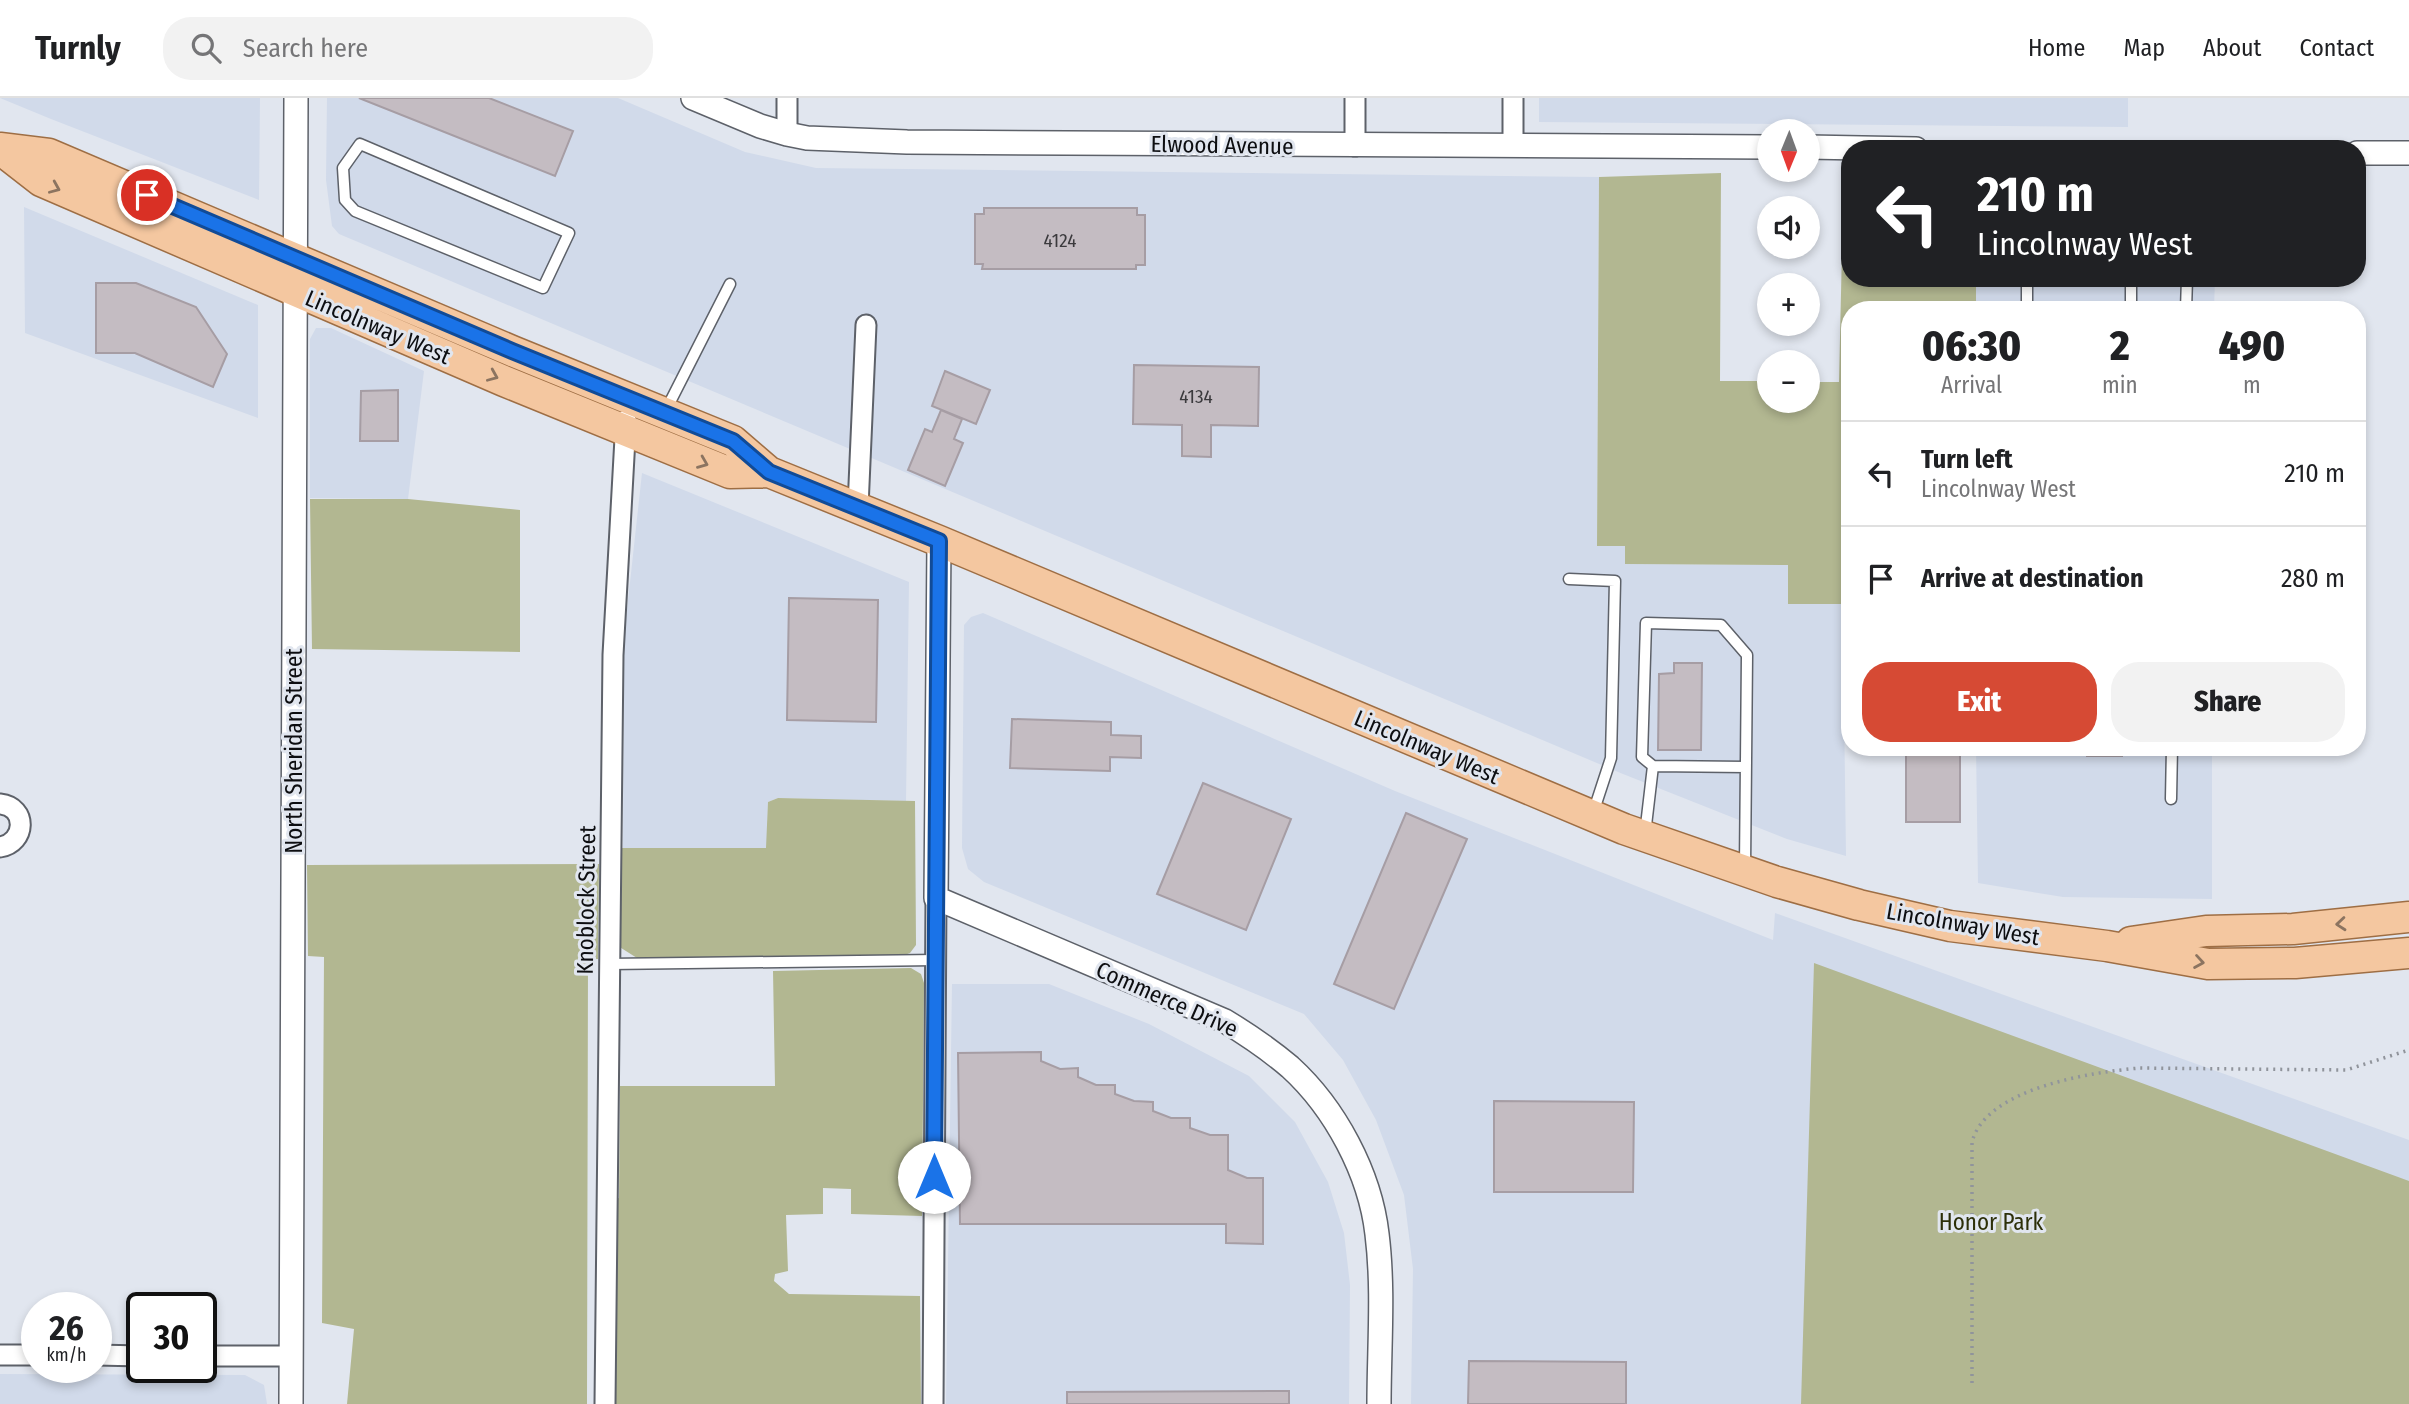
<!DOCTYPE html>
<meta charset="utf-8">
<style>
:root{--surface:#fff;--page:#f2f2f2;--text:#202124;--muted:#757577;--line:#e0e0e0;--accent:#d64a34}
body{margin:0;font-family:"Fira Sans Condensed",sans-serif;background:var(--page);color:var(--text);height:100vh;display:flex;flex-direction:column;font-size:26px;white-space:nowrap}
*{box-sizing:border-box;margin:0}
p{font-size:23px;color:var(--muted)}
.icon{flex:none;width:38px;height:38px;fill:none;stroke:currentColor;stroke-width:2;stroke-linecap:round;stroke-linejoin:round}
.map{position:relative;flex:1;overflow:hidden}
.panel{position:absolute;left:1841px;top:203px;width:525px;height:455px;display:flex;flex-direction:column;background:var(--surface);border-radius:28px;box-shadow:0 4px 10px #0003}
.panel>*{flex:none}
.hud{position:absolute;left:1841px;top:42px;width:525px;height:147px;border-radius:28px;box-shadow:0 4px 10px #0003;background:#202124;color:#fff;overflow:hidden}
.needle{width:46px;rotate:181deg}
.tools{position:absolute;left:1757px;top:21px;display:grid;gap:14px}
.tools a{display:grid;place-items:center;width:63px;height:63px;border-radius:50%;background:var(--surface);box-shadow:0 4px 10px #0003;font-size:35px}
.speed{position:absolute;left:21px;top:1194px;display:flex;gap:14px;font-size:35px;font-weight:700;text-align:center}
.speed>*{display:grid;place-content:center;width:91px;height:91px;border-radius:50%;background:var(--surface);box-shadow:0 4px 10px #0003;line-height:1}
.speed small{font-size:18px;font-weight:400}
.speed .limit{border:4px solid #111;border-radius:10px;background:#fff;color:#111}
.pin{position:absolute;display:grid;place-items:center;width:60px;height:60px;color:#fff;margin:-30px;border:4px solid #fff;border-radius:50%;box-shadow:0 2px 7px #0007}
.me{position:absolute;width:77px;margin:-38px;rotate:0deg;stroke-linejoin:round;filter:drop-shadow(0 0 5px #0008)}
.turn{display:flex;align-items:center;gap:24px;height:147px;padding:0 21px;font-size:32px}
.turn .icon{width:91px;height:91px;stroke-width:2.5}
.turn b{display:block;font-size:49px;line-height:60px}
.eta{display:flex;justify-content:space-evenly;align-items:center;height:119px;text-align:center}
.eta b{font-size:42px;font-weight:800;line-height:49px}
.button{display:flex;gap:14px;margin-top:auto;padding:14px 21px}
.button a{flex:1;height:80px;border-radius:28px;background:var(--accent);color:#fff;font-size:28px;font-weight:800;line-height:80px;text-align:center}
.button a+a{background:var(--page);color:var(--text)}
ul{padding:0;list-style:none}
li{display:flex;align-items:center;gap:21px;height:105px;padding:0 21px;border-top:2px solid var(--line)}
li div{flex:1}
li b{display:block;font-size:26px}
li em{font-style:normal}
header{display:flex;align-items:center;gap:42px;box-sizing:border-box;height:98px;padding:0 35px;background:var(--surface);border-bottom:2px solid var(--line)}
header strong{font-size:33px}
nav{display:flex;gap:38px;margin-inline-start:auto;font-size:24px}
.search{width:490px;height:63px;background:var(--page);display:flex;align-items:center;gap:18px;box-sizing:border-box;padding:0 24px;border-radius:28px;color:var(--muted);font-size:26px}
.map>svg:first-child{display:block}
.built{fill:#d1daea}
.green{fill:#b2b791}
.building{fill:#c4bcc2;stroke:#a69da4;stroke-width:2}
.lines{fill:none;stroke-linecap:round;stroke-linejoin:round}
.service-casing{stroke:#5d6169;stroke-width:13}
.minor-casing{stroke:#5d6169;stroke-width:23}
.tertiary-casing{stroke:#5d6169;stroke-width:26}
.primary-casing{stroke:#9e6e44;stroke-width:33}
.path{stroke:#90949b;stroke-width:3.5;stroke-dasharray:2 5;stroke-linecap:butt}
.service{stroke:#fff;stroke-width:10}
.minor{stroke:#fff;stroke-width:19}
.tertiary{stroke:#fff;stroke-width:23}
.primary{stroke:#f4c7a0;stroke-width:30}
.oneway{stroke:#8c7460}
.route-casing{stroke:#114b97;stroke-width:18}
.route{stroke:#1a73e8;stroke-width:12}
.labels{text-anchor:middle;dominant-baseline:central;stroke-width:6;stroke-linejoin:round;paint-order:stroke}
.number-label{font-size:19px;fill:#3b3a3d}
.street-label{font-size:23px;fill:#0d0e11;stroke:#e1e6ef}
.park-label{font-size:23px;fill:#2d3009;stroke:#e1e6ef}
</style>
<header>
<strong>Turnly</strong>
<div class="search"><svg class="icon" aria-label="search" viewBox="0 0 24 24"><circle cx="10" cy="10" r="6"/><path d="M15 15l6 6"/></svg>Search here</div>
<nav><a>Home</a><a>Map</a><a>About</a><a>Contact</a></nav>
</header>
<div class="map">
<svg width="2409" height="1306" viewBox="0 0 2409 1306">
<rect width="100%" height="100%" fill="#e1e6ef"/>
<!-- built -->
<path class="built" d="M0,0H260L259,102L51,21Z
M327,0H618L745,54L816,70L1599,79L1597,448H1625V466L1788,467V506H1850V608H1844L1846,758L1787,741L1623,676L339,136L332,128L326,82Z
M1539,0H2128V29L1539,24Z
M24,109L258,207V320L25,235Z
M1976,180H2215L2214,212H1976Z
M316,230H331L424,273L408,401L310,400V241Z
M642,375L909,484L906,703L778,700L768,704L767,750H623L624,539Z
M983,515L1395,693L1773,842L1775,815L2409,1042V1306H1411L1413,1171L1404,1097L1376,1022L1343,962L1304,916L984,784L968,771L962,750L964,527L971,519Z
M1976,649H2212V801L2063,799L1978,785Z
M952,886H1049L1149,926L1249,978L1295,1024L1328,1084L1344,1135L1350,1187L1349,1306H946Z
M0,1276L245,1277L264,1287L267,1306H0Z"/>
<!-- green -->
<path class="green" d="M1721,75L1720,283H1769V303H1808V284H1839L1842,151H1850V180H1976V212H1850V506H1788V467L1625,466V448H1597L1599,79Z
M310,401H408L520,412V554L312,551Z
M778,700L915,703L916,847L910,855L899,859L637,860L618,848L619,750H766L768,704Z
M599,766L598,861H588L587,1306H347L354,1231L322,1225L324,859L308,858L307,767Z
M1814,865L2409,1083V1306H1801Z
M911,870L921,876L924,885L922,1118L851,1116V1091L823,1090V1116L786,1117L788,1173L775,1176L774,1183L789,1196L920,1198L921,1306H616L615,1101L619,1100L620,988H775L773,873Z"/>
<!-- building -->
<path class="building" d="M359,0H489L573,33L555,78Z
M984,110H1137V117H1145V167H1136V171H982L983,166H975V116H984Z
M96,185H136L196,209L227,256L213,289L135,255H96Z
M1134,267L1259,269L1258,328L1211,327V359L1182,358V327L1133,326Z
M945,273L990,292L976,326L932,308Z
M398,292V343H360L361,293Z
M941,312L962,321L954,341L963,345L945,388L908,372L925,331L932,334Z
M789,500L878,502L876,624L787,622Z
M1674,565H1702L1701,652H1658L1659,576L1674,575Z
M1012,621L1111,624V637L1141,638V660L1110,659V673L1010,670Z
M1906,649H1960V724H1906Z
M2087,649H2122V658H2087Z
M1203,685L1291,721L1246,832L1157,796Z
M1406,715L1467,741L1394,911L1334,886Z
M1041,954V963L1060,971L1078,970V979L1096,987H1115V996L1134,1003L1153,1004V1013L1171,1020H1190V1030L1210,1037H1228V1072L1247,1080H1263V1146L1226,1145V1126H960L958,955Z
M1494,1003L1634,1004L1633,1094H1494Z
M1469,1263L1626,1264V1306H1468Z
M1289,1293V1306H1067V1294Z"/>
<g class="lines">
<!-- service casing -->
<g class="service-casing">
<path id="service" d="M360,46L569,135L543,190L355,113L345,102L343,70Z
M2027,180V212
M2131,180V212
M2186,212L2187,180
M666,312L730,186
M1569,481L1615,483L1611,660L1593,715
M1653,668L1746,669
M2171,701L2172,649
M1645,736L1653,668L1642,659L1646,525L1721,527L1747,557L1745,769
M609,866L936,862"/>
</g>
<!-- minor casing -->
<g class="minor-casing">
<path id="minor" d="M787,36V0
M1355,48V0
M1513,48V0
M858,409L866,227
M0,706C28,709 26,745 0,749
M0,1257H37
M96,1257L142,1258
M201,1258H291
M605,1306L613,557L626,322
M933,1306L936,800"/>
</g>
<!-- tertiary casing -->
<g class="tertiary-casing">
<path id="tertiary" d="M693,0L760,28L787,36L807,40L907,44L1769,49
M1808,49L1916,51
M2357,55H2409
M939,443L936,800L1225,923C1248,937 1270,952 1290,969C1335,1010 1370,1075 1377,1136C1384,1192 1379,1250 1379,1306
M291,1306L296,0"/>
</g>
<!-- primary casing -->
<g class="primary-casing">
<path id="primary" d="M0,50L49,56L512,253L733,343L769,374L939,443L1624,731L1777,784L1859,807L1950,828L2107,848L2208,866L2295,865L2409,855
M0,51L41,83L504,283L730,375L769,374
M2131,844L2206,833L2293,831L2409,819"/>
</g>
<!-- path -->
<path class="path" d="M1972,1285V1044C1986,990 2092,974 2140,970L2346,972L2409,952"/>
<!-- service -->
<use href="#service" class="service"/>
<!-- minor -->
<use href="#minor" class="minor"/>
<!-- tertiary -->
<use href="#tertiary" class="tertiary"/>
<!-- primary -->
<use href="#primary" class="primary"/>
</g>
<!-- one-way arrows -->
<defs><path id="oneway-chevron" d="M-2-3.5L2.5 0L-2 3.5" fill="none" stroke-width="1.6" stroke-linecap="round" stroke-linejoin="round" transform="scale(1.75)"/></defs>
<g class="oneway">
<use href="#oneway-chevron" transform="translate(55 90) rotate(23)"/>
<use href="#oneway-chevron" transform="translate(493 278) rotate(23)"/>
<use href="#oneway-chevron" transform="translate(703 365) rotate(22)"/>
<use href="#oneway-chevron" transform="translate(2341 826) rotate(175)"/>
<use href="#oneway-chevron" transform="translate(2199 864) rotate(9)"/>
</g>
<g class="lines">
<!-- route casing -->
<g class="route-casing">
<path id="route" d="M147,97L512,253L733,343L769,374L939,443L934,1079"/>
</g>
<!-- route -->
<use href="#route" class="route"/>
</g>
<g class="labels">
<!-- number labels -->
<g class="number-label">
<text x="1060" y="142">4124</text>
<text x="1196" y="298">4134</text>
</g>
<!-- street labels -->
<g class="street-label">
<text transform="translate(1222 47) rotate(1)">Elwood Avenue</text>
<text transform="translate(378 229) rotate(23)">Lincolnway West</text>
<text transform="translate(1427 649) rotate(23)">Lincolnway West</text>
<text transform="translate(294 653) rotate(-90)">North Sheridan Street</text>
<text transform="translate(586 802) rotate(-89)">Knoblock Street</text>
<text transform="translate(1963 826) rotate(10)">Lincolnway West</text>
<text transform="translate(1167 901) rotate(24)">Commerce Drive</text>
</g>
<!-- park labels -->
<g class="park-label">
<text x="1991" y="1124">Honor Park</text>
</g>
</g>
</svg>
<div class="tools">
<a><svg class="needle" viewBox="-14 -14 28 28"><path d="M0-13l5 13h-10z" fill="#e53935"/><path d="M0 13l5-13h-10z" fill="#757577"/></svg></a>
<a><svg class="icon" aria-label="sound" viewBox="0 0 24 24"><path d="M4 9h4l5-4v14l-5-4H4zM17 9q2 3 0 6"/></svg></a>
<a>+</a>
<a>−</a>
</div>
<div class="speed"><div>26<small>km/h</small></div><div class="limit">30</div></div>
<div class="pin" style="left:147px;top:97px;background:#d93025"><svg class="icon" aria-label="arrive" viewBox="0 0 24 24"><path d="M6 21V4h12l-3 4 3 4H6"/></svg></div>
<svg class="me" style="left:934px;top:1079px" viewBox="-20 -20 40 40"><circle r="19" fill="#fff"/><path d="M0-13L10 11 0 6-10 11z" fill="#1a73e8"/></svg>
<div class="hud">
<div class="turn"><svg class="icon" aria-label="left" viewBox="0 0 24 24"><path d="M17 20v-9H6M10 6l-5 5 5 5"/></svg><div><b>210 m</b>Lincolnway West</div></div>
</div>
<section class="panel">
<div class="eta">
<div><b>06:30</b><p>Arrival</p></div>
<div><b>2</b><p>min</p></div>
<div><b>490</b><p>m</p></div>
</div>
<ul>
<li><svg class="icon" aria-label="left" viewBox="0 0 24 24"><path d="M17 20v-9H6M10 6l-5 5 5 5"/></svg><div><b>Turn left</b><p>Lincolnway West</p></div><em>210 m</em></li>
<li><svg class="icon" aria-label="arrive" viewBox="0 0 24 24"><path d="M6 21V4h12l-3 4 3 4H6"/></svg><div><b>Arrive at destination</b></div><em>280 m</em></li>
</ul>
<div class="button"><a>Exit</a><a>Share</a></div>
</section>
</div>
